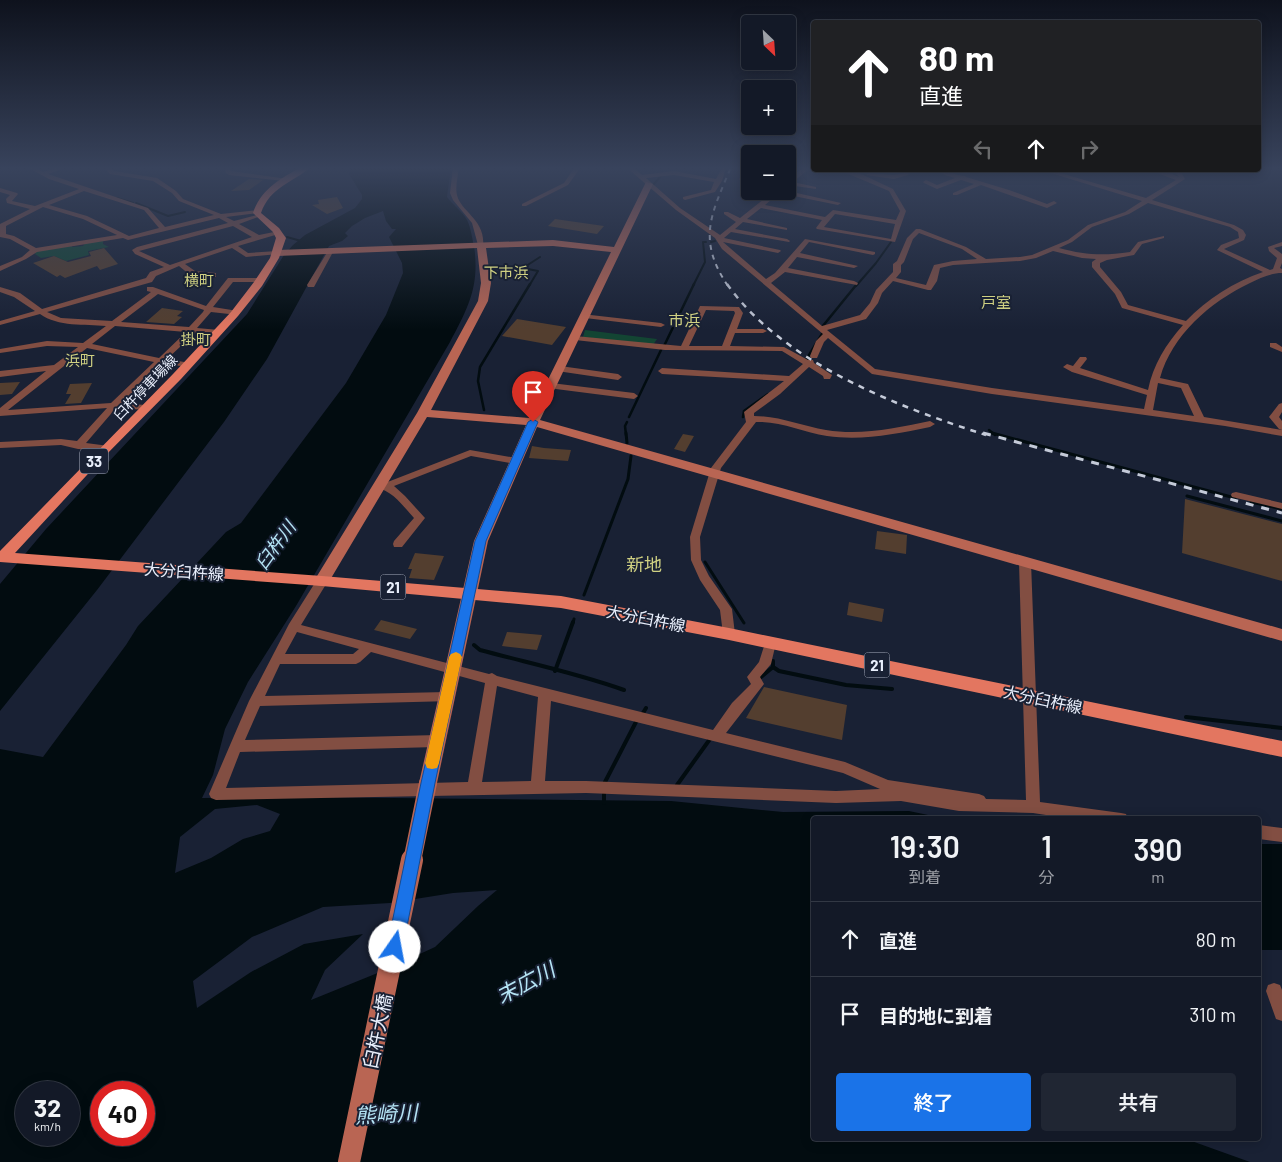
<!DOCTYPE html>
<html lang="ja">
<meta charset="utf-8">
<style>
:root{--surface:#131927;--page:#202633;--text:#f1f3f6;--muted:#9da0a7;--line:#323844;--accent:#1a73e8}
body{margin:0;font-family:Barlow,"Noto Sans JP",sans-serif;background:var(--page);color:var(--text);height:100vh;display:flex;flex-direction:column;font-size:19px;white-space:nowrap}
*{box-sizing:border-box;margin:0}
p{font-size:16px;color:var(--muted)}
.icon{flex:none;width:28px;height:28px;fill:none;stroke:currentColor;stroke-width:2;stroke-linecap:round;stroke-linejoin:round}
.map{position:relative;flex:1;overflow:hidden}
.details{position:absolute;left:811px;top:816px;width:450px;height:325px;display:flex;flex-direction:column;background:var(--surface);border-radius:5px;box-shadow:0 2px 12px #0003,0 0 0 1px var(--line)}
.details>*{flex:none}
.guide{position:absolute;left:811px;top:20px;width:450px;height:152px;border-radius:5px;box-shadow:0 2px 12px #0003,0 0 0 1px var(--line);background:#202124;color:#fff;overflow:hidden}
.needle{width:32px;rotate:155deg}
.buttons{position:absolute;left:741px;top:15px;display:grid;gap:10px}
.buttons a{display:grid;place-items:center;width:55px;height:55px;border-radius:5px;background:var(--surface);box-shadow:0 2px 12px #0003,0 0 0 1px var(--line);font-size:25px}
.speed{position:absolute;left:15px;top:1081px;display:flex;gap:10px;font-size:25px;font-weight:700;text-align:center}
.speed>*{display:grid;place-content:center;width:65px;height:65px;border-radius:50%;background:var(--surface);box-shadow:0 2px 12px #0003,0 0 0 1px var(--line);line-height:1}
.speed small{font-size:12px;font-weight:400}
.speed .limit{border:8px solid #d22;background:#fff;color:#111}
.pin{position:absolute;display:grid;place-items:center;width:42px;height:42px;color:#fff;margin:-51px -21px;border-radius:50% 50% 50% 0;rotate:-45deg;box-shadow:0 0 5px #0007}
.pin .icon{rotate:45deg}
.me{position:absolute;width:55px;margin:-28px;rotate:12deg;stroke-linejoin:round;filter:drop-shadow(0 0 4px #0008)}
.turn{display:flex;align-items:center;gap:18px;height:105px;padding:0 25px;font-size:22px}
.turn .icon{width:65px;height:65px;stroke-width:2.5}
.turn b{display:block;font-size:35px;line-height:42px}
.lanes{display:flex;align-items:center;height:48px;padding:0 25px;background:#0003;justify-content:center;gap:25px;direction:ltr}
.lanes .off{opacity:.35}
.eta{display:flex;justify-content:space-evenly;align-items:center;height:85px;text-align:center}
.eta b{font-size:30px;font-weight:600;line-height:35px}
.primary-button{display:flex;gap:10px;margin-top:auto;padding:10px 25px}
.primary-button a{flex:1;height:58px;border-radius:5px;background:var(--accent);color:#fff;font-size:20px;font-weight:600;line-height:58px;text-align:center}
.primary-button a+a{background:var(--page);color:var(--text)}
ul{padding:0;list-style:none}
li{display:flex;align-items:center;gap:15px;height:75px;padding:0 25px;border-top:1px solid var(--line)}
li div{flex:1}
li b{display:block;font-size:19px}
li em{font-style:normal}
.map>svg:first-child{display:block}
.green{fill:#134533}
.water{fill:#020c10;fill-rule:evenodd}
.lines{fill:none;stroke-linecap:round;stroke-linejoin:round}
.stream-far3{stroke:#020c10;stroke-width:2}
.stream-far2{stroke:#020c10;stroke-width:2.5}
.stream-far1{stroke:#020c10;stroke-width:3}
.stream{stroke:#020c10;stroke-width:4}
.building{fill:#533e2f}
.street{fill:#824e42;fill-rule:evenodd}
.secondary{fill:#b96553;fill-rule:evenodd}
.primary{fill:#e37660;fill-rule:evenodd}
.rail-far2{stroke:#c4cad8;stroke-width:2;stroke-dasharray:5 5;stroke-linecap:butt}
.rail-far1{stroke:#c4cad8;stroke-width:2.5;stroke-dasharray:6 6;stroke-linecap:butt}
.rail{stroke:#c4cad8;stroke-width:3;stroke-dasharray:8 8;stroke-linecap:butt}
.secondary-bridge-far1{stroke:#b96553;stroke-width:18}
.secondary-bridge{stroke:#b96553;stroke-width:22}
.route{fill:#1a73e8;stroke:#114b97}
.slow{fill:#f59e0b}
.labels{text-anchor:middle;dominant-baseline:central;stroke-width:4;stroke-linejoin:round;paint-order:stroke}
.far-street-label{font-size:14px;fill:#e9effc;stroke:#192134}
.far-neighbourhood-label{font-size:15px;fill:#cfd082;stroke:#192134}
.shield{fill:#192134;stroke:#abb1c0;stroke-width:1}
.shield-label{font-size:15px;font-weight:bold;fill:#e9effc}
.far-quarter-label{font-size:16px;fill:#cfd082;stroke:#192134}
.street-label{font-size:16px;fill:#e9effc;stroke:#192134}
.water-label{font-size:18px;font-style:italic;fill:#b4e3f4;stroke:#192134}
.neighbourhood-label{font-size:18px;fill:#cfd082;stroke:#192134}
.near-street-label{font-size:19px;fill:#e9effc;stroke:#192134}
.near-water-label{font-size:21px;font-style:italic;fill:#b4e3f4;stroke:#192134}
</style>
<div class="map">
<svg width="1282" height="1162" viewBox="0 0 1282 1162">
<rect width="100%" height="100%" fill="#192134"/>
<!-- green -->
<path class="green" d="M103,241V244L109,247L88,251L89,255L66,261L54,256L41,258L35,254L37,250L72,244V247L83,246L86,242Z
M585,330L657,339L653,345L583,337Z"/>
<!-- water -->
<path class="water" d="M352,167H451L447,197C453,205 462,211 467,220C471,228 472,238 474,246C480,286 468,308 450,342L296,606L248,682L225,729L213,775L202,798L299,797L671,801L783,812L909,811L947,819H814V1139H1186L1250,1162H0V749L43,757L126,645L138,626L226,532L241,523L346,383L386,315L403,273L402,263L389,237L396,229H392L386,221L383,211L365,218L352,226L345,233L348,236L342,241L329,246L267,359L224,422L97,590L0,711V584L46,529L247,314L284,255L293,245L305,235L355,208L362,199V195L349,174ZM257,805L280,814L270,831L243,839L211,858L175,873L180,837L215,809ZM497,890L478,906L435,947L385,970L311,1000L325,970L363,934L304,944L251,972L197,1008L193,981L252,937L323,907L390,903L453,893ZM26,1092H69V1135H26ZM101,1092H144V1135H101Z
M1259,844H1282V950H1259Z"/>
<g class="lines">
<!-- stream-far3 -->
<path class="stream-far3" d="M653,185L661,176
M117,198L133,203
M136,203L168,216L185,212
M287,237L301,241
M711,242L715,241
M529,286L538,271L523,268L540,257
M693,286L705,262L703,242H706
M856,286L876,263L891,242"/>
<!-- stream-far2 -->
<path class="stream-far2" d="M822,327L857,284
M664,346L694,284
M806,360L822,334
M484,410L478,381L480,367L530,284
M629,417L661,350
M743,417L744,411L768,394
M989,430L995,435
M626,435L625,426L627,422"/>
<!-- stream-far1 -->
<path class="stream-far1" d="M626,433L627,443
M992,433L1235,498
M1187,496L1282,521
M1251,502L1282,509
M705,562L744,623
M584,595L628,479L631,456
M573,623L574,619"/>
<!-- stream -->
<path class="stream" d="M474,645L480,650C528,663 577,673 624,690
M773,667L779,671L846,685L892,689
M555,671L573,622
M761,677L773,667V661
M643,713L646,708
M1186,717L1282,728
M605,782L637,720
M677,785L710,739
M604,794V803"/>
</g>
<!-- building -->
<path class="building" d="M249,179L263,180L249,190L231,191Z
M337,197L343,208L327,214L312,205L319,204L318,200Z
M555,219L604,226L597,234L548,226Z
M104,248L118,264L100,270L97,266L65,278L60,275L57,277L33,263L54,256L68,262L91,256L89,252Z
M162,308L183,311L177,316L182,317L174,324L146,322Z
M517,319L566,327L552,345L502,336Z
M20,382L12,394L0,395V383Z
M92,383L81,403L65,404L71,394H66L70,384Z
M683,434L694,436L685,452L674,449Z
M532,446L544,448L571,450L568,461L529,458Z
M1185,499L1282,524V581L1182,553Z
M877,531L907,535L906,554L875,549Z
M415,553L444,556L434,580L409,578L412,569H408Z
M849,602L884,609L882,622L847,615Z
M381,620L417,629L410,639L374,630Z
M507,632L542,635L537,650L502,646Z
M764,687L847,705L842,740L746,718Z"/>
<g class="lines">
<!-- street -->
<path class="street" d="M27,167H35L43,172L58,167H68L48,174L148,208L165,227L214,215L179,201L172,193L153,181L110,174L103,167H110L114,171L157,178L176,191L183,199L221,214L259,210L260,211L257,213L226,217L234,221L261,214V216L239,224L259,235L279,231L282,233L238,246L248,253L277,251L279,252V254L246,257L232,248L185,264L195,271L216,273V277L190,275L179,266L156,276L152,282L47,312L61,318L112,321L151,292L147,291V287H153L206,306L228,278H261L265,280L261,282H233L213,307L238,311V315L211,312L197,328L219,330H222V334L195,333L167,359L190,363V367L163,364L121,403L145,405L148,406V410L116,408L86,443L109,446V450L78,449L61,445L0,448V442L61,439L77,441L107,408L0,416V408L46,371L0,377V371L54,365L78,347L47,346L0,353V349L47,341L83,343L106,326C85,324 58,327 40,314L0,325V321L35,311L14,297L0,292V287L20,293L42,309L146,278L150,272L164,267L135,254L132,250L137,247L228,223L219,218L128,240L123,238L37,252L26,259L0,271V266L22,257L30,250L10,239L0,237V224L30,209L7,203L6,199L10,195L0,192V188L17,193L18,194L12,201L35,206L79,189L49,179ZM84,191L144,210L159,228L129,236L87,216L49,205ZM43,207L83,219L117,235L36,248L14,236L6,234V226ZM233,226L252,237L170,265L139,251ZM158,294L204,310L203,312L189,327L121,322ZM115,326L186,332L159,358L92,344ZM87,348L154,362L111,403L8,410Z
M224,167H230L231,171L288,179L285,181L229,175L226,173Z
M453,167H459C458,176 455,187 457,195C461,212 486,220 483,246L478,245L472,223L453,200L450,193Z
M575,167H581L568,185L526,206H522V204L564,183Z
M626,167H633L642,175L674,171L716,179L722,168H726L722,181L715,192L685,200L683,199V197L711,190L714,182L674,175L646,178L680,208L720,235L736,222L724,214V212H728L740,218L774,191H788L841,203L838,205L779,193L765,205L825,217L833,210L896,220L900,211L889,191L839,170L859,173L893,189L906,211L895,242L817,229L816,228L822,220L761,208L747,219L787,228V230L743,222L735,229L787,239L790,241L789,242L731,232L724,238L780,250L781,251L778,253L723,242L766,279L775,273L805,239L875,252V254L873,255L809,242L800,253L858,266L854,268L797,257L788,268L854,281L858,283L857,285L785,272L771,283L822,326L860,315L870,303L876,290L893,272V264L897,261L907,238L916,229H920L966,247L986,259L1020,257L1032,255L1068,240L1088,225L1125,212L1142,201L1041,170H1050L1146,198L1176,180L1149,170L1165,171L1179,177L1175,172L1176,170H1182L1181,172L1185,179L1152,200L1234,225L1243,230L1246,235L1244,240L1224,249L1270,270L1273,269L1277,258L1269,251L1268,247L1282,242V246L1274,248L1282,254V263L1280,268L1282,269V273C1270,273 1260,278 1250,283C1210,302 1172,335 1160,378L1188,384L1204,417L1282,430V436L1225,426L992,394L872,374L828,338L824,342L817,358H811L810,356L816,341L823,334L722,249L715,238L676,210ZM1148,203L1230,227L1238,232L1239,238L1221,245L1217,250L1263,272C1234,282 1207,299 1186,321L1128,305L1121,292L1100,267V263L1107,260L1134,255L1142,244L1164,238V236L1138,242L1130,252C1103,256 1085,255 1059,248L1072,242L1092,227L1129,214ZM835,214L895,224L891,239L824,227ZM919,233L962,249L977,259L953,261L934,265L926,285L896,278L901,272V265L904,262L913,239ZM1053,251L1082,258L1096,259L1092,262V267L1115,294L1122,308L1183,325C1166,344 1153,365 1148,390L1080,368L1087,359L1086,357H1080L1073,366L1067,364L1063,367L1072,372L1147,395L1144,409L992,388L875,369L827,330L866,319L878,303L882,293L893,281L928,290H931L937,281L940,268L953,265L1020,261L1036,258ZM1158,383L1181,388L1194,416L1153,410Z
M804,167H811L793,182L816,187V189L788,185V180Z
M904,170H910L908,175L894,179L866,175L869,173L894,175L903,173Z
M938,170C947,170 956,176 965,176L966,177L1009,190L1047,204L1054,201L1057,203L1047,208L981,185L957,195H953V193L974,184L961,180L937,189L924,183L923,182L926,180L937,185L955,178L945,175Z
M1006,170H1014L1007,174L1004,172Z
M742,177L750,181V186L740,180L739,179Z
M328,251L333,252L314,287H308L307,285Z
M700,306L739,307L743,313L737,329H763L767,331L763,333H735L730,346L784,347L808,360H813L814,363L832,375L830,379H824L823,376L809,367L780,394L754,413V416C779,416 802,426 826,430C861,436 896,428 930,421L935,424L930,427C896,434 862,441 827,436C803,432 780,421 756,422L721,468L700,537L701,560L709,576L732,609L735,634L733,637H725L723,634L720,610L700,580L691,560L690,537L711,468L746,422L744,412L784,381L662,374L658,371L662,368L789,376L803,364L782,351L665,350L575,340L571,338L575,336L681,346ZM706,310L734,311L735,313L722,346H689Z
M582,314L661,323L665,325L661,327L585,318L581,316Z
M1270,343H1276L1282,347V352L1270,347Z
M560,366L618,374L622,377L618,380L557,371V367Z
M551,383L634,393L638,396L634,399L548,388L547,386Z
M1282,403V412L1279,417L1282,421V430L1279,429L1269,417L1279,404Z
M470,450L516,458L521,461L516,464L471,456L394,486L405,496L425,518L402,547H394L393,544L394,541L414,518C403,506 394,492 376,487L375,485L376,483H385Z
M1236,492L1282,503V509L1232,497L1231,495L1232,493Z
M1025,558L1031,562L1040,802L1121,813L1126,814L1128,819H1072L1033,813L959,811L901,801L836,803L586,793L216,800L211,798L209,794L249,701L289,624L318,578L322,577L328,581L301,625L489,674L492,673L497,676L713,730L732,703L751,684L747,677L759,662L766,640H774L776,643L771,664L760,677L764,684L726,733L845,762L888,780L979,794L984,796L986,799L1026,800L1019,562ZM297,632L359,649L353,654H285ZM371,652L485,683L468,782L226,788L240,752L437,747L442,745L444,741L442,737L437,735L245,740L260,706L452,701L453,697L452,693L447,692L265,696L280,664H356L360,662ZM497,686L538,697L531,781L482,782ZM551,701L843,773L880,789L836,791L586,781H545Z
M1259,825L1282,828V842L1259,839Z
M1274,983L1280,985L1282,990V1021L1276,1019L1266,991L1268,985Z"/>
<!-- secondary -->
<path class="secondary" d="M646,182L653,184L540,420L1282,629V641L537,427L488,541L437,783L435,789L428,791L421,789L419,783L474,541L526,425L427,417L327,585L322,586L317,585L314,581L417,413L478,301L481,283L477,248L277,256L272,253L277,250L553,240L614,247ZM553,246L611,252L529,418L431,410L488,301L491,283L486,248Z"/>
<!-- primary -->
<path class="primary" d="M301,167H311C292,183 270,187 261,213L279,228L286,238L279,258L262,286L238,316L181,379L98,463L15,553L322,576L561,596L729,628L1282,741V757L729,640L561,608L322,586L0,562V551L173,374L231,312L254,282L270,258L276,238L273,232L253,213C261,189 280,179 301,167Z"/>
<!-- rail-far2 -->
<path class="rail-far2" d="M728,286C696,239 712,213 731,167"/>
<!-- rail-far1 -->
<path class="rail-far1" d="M727,284C783,363 898,407 986,435"/>
<!-- rail -->
<path class="rail" d="M983,433L1282,513"/>
<!-- secondary-bridge-far1 -->
<path class="secondary-bridge-far1" d="M412,861L428,783"/>
<!-- secondary-bridge -->
<path class="secondary-bridge" d="M349,1162L412,860"/>
</g>
<!-- sky -->
<linearGradient id="sky" x2="0" y2="1"><stop stop-color="#0e121d"/><stop offset="0.51" stop-color="#38435c"/><stop offset="1" stop-color="#38435c" stop-opacity="0"/></linearGradient>
<rect width="1282" height="330" fill="url(#sky)"/>
<!-- route -->
<path class="route" d="M533,419L538,422L486,541L435,783L403,947L401,953L395,955L389,953L387,947L421,783L475,541L528,422Z"/>
<!-- slow -->
<path class="slow" d="M456,652L460,654L462,657L439,763L437,768L432,769L427,768L425,763L449,657L451,654Z"/>
<g class="labels">
<!-- far-street labels -->
<g class="far-street-label">
<text transform="translate(145 387) rotate(-46)">臼杵停車場線</text>
</g>
<!-- far-neighbourhood labels -->
<g class="far-neighbourhood-label">
<text x="506" y="272">下市浜</text>
<text x="199" y="280">横町</text>
<text x="996" y="302">戸室</text>
<text x="196" y="339">掛町</text>
<text x="80" y="360">浜町</text>
</g>
<!-- shield labels -->
<g class="shield">
<rect x="80" y="448.5" width="28" height="25" rx="4"/>
<rect x="380.5" y="574.5" width="25" height="25" rx="4"/>
<rect x="864.5" y="652.5" width="25" height="25" rx="4"/>
</g>
<g class="shield-label">
<text x="94" y="461">33</text>
<text x="393" y="587">21</text>
<text x="877" y="665">21</text>
</g>
<!-- far-quarter labels -->
<g class="far-quarter-label">
<text x="684" y="319">市浜</text>
</g>
<!-- street labels -->
<g class="street-label">
<text transform="translate(184 571) rotate(4)">大分臼杵線</text>
<text transform="translate(646 618) rotate(11)">大分臼杵線</text>
<text transform="translate(1043 699) rotate(12)">大分臼杵線</text>
</g>
<!-- water labels -->
<g class="water-label">
<text transform="translate(275 545) rotate(-54)">臼杵川</text>
</g>
<!-- neighbourhood labels -->
<g class="neighbourhood-label">
<text x="644" y="564">新地</text>
</g>
<!-- near-street labels -->
<g class="near-street-label">
<text transform="translate(377 1031) rotate(-78)">臼杵大橋</text>
</g>
<!-- near-water labels -->
<g class="near-water-label">
<text transform="translate(525 982) rotate(-28)">末広川</text>
<text transform="translate(386 1113) rotate(-3)">熊崎川</text>
</g>
</g>
</svg>
<div class="buttons">
<a><svg class="needle" viewBox="-14 -14 28 28"><path d="M0-13l5 13h-10z" fill="#e53935"/><path d="M0 13l5-13h-10z" fill="#9da0a7"/></svg></a>
<a>+</a>
<a>−</a>
</div>
<div class="speed"><div>32<small>km/h</small></div><div class="limit">40</div></div>
<div class="pin" style="left:533px;top:422px;background:#d93025"><svg class="icon" aria-label="arrive" viewBox="0 0 24 24"><path d="M6 21V4h12l-3 4 3 4H6"/></svg></div>
<svg class="me" style="left:395px;top:947px" viewBox="-20 -20 40 40"><circle r="19" fill="#fff"/><path d="M0-13L10 11 0 6-10 11z" fill="#1a73e8"/></svg>
<div class="guide">
<div class="turn"><svg class="icon" aria-label="ahead" viewBox="0 0 24 24"><path d="M12 20V5M6 11l6-6 6 6"/></svg><div><b>80 m</b>直進</div></div>
<div class="lanes"><svg class="icon off" aria-label="left" viewBox="0 0 24 24"><path d="M17 20v-9H6M10 6l-5 5 5 5"/></svg><svg class="icon" aria-label="ahead" viewBox="0 0 24 24"><path d="M12 20V5M6 11l6-6 6 6"/></svg><svg class="icon off" aria-label="right" viewBox="0 0 24 24"><path d="M7 20v-9h11M14 6l5 5-5 5"/></svg></div>
</div>
<section class="details">
<div class="eta">
<div><b>19:30</b><p>到着</p></div>
<div><b>1</b><p>分</p></div>
<div><b>390</b><p>m</p></div>
</div>
<ul>
<li><svg class="icon" aria-label="ahead" viewBox="0 0 24 24"><path d="M12 20V5M6 11l6-6 6 6"/></svg><div><b>直進</b></div><em>80 m</em></li>
<li><svg class="icon" aria-label="arrive" viewBox="0 0 24 24"><path d="M6 21V4h12l-3 4 3 4H6"/></svg><div><b>目的地に到着</b></div><em>310 m</em></li>
</ul>
<div class="primary-button"><a>終了</a><a>共有</a></div>
</section>
</div>
